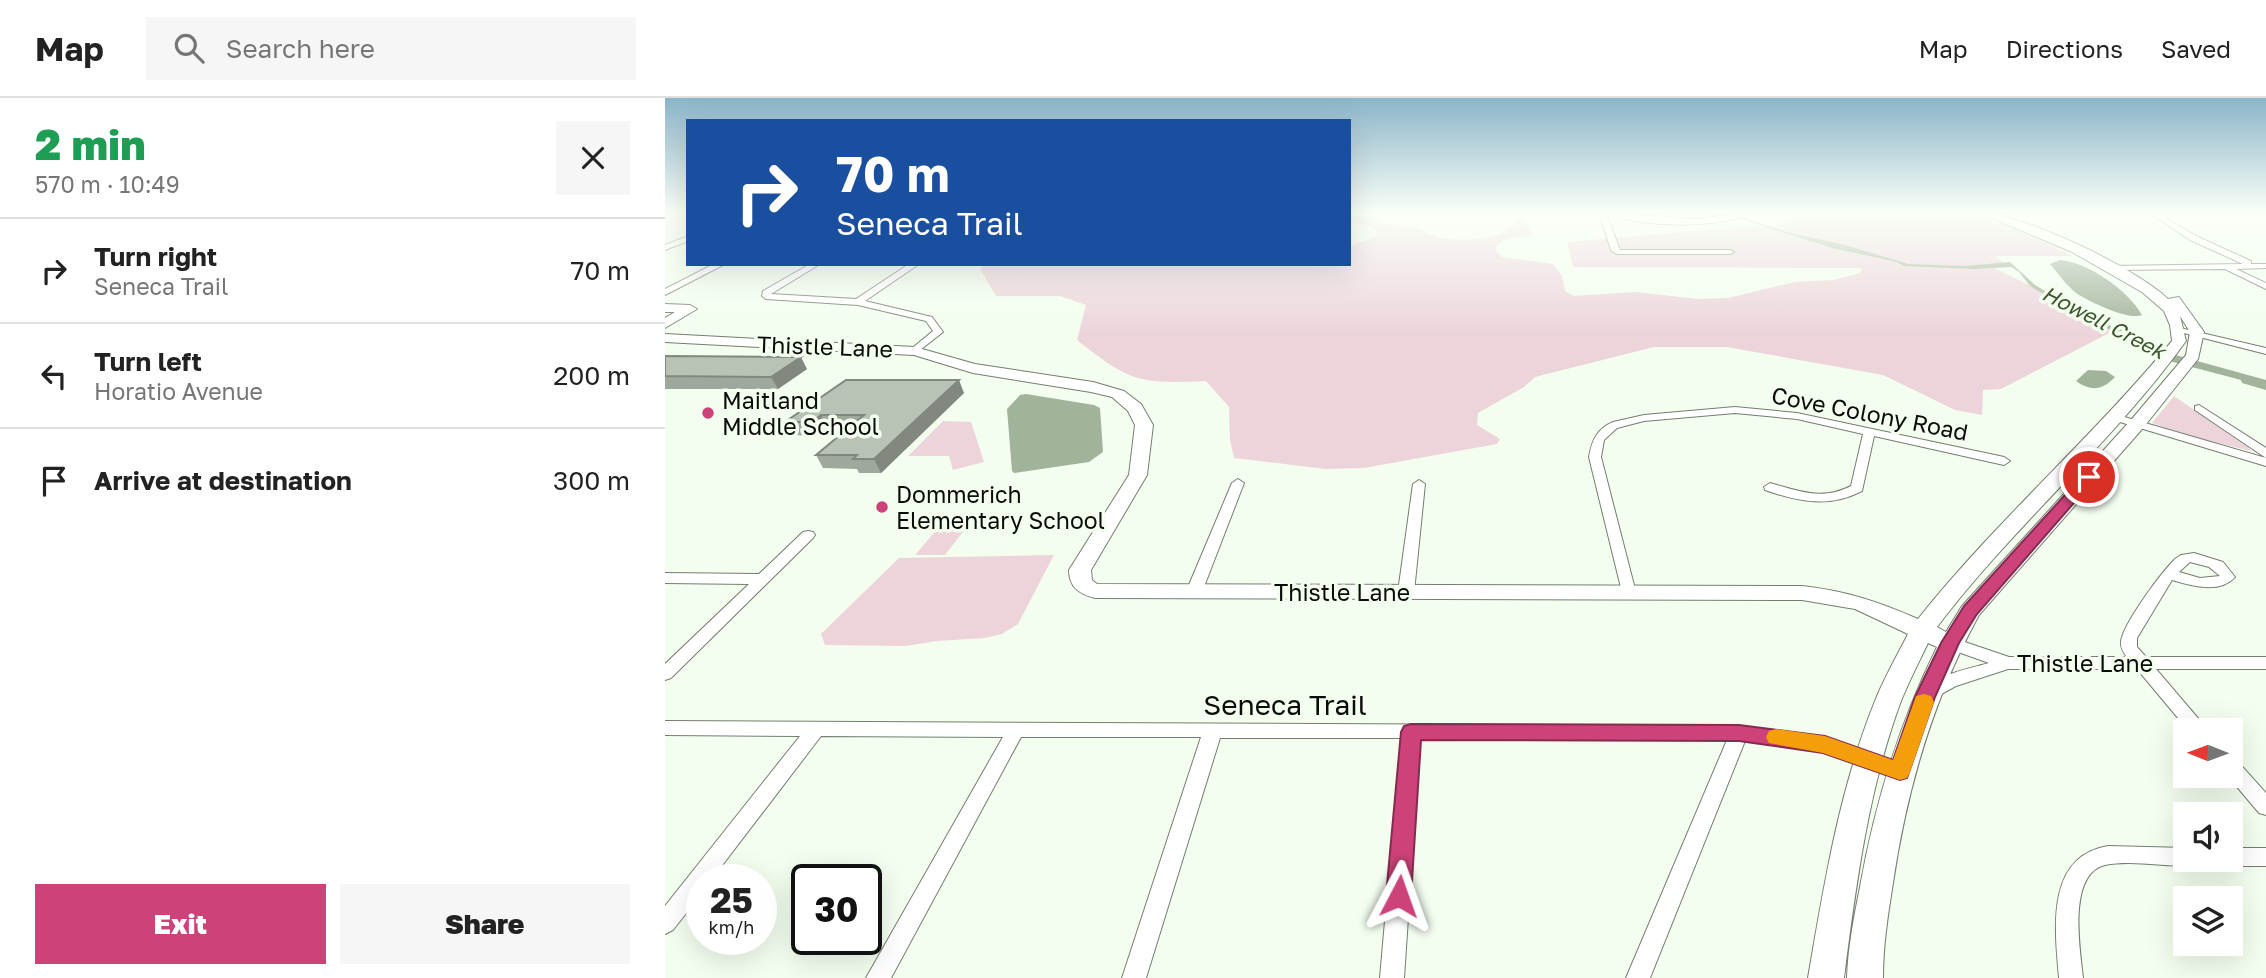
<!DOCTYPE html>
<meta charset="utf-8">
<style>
:root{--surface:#fff;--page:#f6f6f6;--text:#222;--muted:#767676;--line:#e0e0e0;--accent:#cd4279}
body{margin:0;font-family:"Golos Text",sans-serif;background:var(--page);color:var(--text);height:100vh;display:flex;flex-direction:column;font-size:26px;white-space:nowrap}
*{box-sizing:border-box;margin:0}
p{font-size:23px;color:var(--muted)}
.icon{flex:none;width:38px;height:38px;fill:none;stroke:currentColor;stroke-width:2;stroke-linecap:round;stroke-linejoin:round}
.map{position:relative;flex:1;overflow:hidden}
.details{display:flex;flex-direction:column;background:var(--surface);width:665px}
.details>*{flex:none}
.hud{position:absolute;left:21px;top:21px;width:665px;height:147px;border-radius:0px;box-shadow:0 7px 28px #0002;background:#1a4fa0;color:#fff;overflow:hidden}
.needle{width:46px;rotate:271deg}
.fabs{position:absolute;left:1508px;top:620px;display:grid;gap:14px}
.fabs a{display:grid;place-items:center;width:70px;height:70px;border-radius:0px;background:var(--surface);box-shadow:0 7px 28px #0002;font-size:35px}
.speed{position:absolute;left:21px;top:766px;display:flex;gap:14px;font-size:35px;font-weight:700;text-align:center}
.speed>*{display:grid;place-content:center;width:91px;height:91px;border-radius:50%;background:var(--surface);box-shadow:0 7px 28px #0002;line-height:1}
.speed small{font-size:18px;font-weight:400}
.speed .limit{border:4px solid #111;border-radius:10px;background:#fff;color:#111}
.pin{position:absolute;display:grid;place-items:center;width:60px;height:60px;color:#fff;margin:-30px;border:4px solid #fff;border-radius:50%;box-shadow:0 2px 7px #0007}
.me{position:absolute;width:77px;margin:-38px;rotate:4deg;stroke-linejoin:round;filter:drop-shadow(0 0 5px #0008)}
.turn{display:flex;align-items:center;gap:24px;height:147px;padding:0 35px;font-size:32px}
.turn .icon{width:91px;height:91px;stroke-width:2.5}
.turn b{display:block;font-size:49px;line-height:60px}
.round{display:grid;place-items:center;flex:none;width:74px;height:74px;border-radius:0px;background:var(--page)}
.headline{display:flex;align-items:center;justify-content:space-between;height:119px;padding:0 35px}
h1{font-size:42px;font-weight:800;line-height:52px;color:#1e9e55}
.primary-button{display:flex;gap:14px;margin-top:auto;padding:14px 35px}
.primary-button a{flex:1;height:80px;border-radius:0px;background:var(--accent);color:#fff;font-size:28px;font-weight:800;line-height:80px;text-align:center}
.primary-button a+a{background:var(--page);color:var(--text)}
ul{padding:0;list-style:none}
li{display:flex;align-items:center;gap:21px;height:105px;padding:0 35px;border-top:2px solid var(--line)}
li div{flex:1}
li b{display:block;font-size:26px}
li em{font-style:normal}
header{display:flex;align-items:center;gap:42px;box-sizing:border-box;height:98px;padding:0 35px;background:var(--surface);border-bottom:2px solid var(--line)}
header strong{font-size:33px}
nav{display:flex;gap:38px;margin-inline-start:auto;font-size:24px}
.search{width:490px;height:63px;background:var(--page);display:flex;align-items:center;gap:18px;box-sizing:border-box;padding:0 24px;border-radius:0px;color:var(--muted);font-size:26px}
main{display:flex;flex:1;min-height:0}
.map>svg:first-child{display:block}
.green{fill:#ecd4da}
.water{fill:#a1b39a}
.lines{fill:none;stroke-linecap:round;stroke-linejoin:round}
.street-casing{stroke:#747e70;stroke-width:2}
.secondary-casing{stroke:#747e70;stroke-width:2}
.street{fill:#fff;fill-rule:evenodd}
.secondary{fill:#fff;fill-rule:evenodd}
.wall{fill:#9fa89c}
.shaded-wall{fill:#82887f}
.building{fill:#b9c3b5;stroke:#82887f;stroke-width:2}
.route{fill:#cd4279;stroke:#852b4f;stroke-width:2}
.slow{fill:#f59e0b}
.poi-dot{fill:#cd4279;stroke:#f3feef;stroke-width:2.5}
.labels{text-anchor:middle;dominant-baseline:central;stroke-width:7;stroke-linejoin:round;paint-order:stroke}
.far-water-label{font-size:21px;font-style:italic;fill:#3b562e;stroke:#f3feef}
.street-label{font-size:23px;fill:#090c08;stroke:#f3feef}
.poi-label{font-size:23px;fill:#090c08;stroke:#f3feef;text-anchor:start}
.near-street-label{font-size:28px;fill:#090c08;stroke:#f3feef}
</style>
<header>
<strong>Map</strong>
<div class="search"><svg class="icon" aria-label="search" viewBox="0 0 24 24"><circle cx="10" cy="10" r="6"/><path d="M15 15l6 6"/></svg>Search here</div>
<nav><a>Map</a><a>Directions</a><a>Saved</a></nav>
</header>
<main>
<section class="details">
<div class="headline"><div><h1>2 min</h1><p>570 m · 10:49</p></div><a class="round"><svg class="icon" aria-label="close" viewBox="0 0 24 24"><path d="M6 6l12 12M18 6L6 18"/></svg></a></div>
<ul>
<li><svg class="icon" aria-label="right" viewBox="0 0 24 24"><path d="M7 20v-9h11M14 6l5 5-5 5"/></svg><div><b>Turn right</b><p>Seneca Trail</p></div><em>70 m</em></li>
<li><svg class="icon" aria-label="left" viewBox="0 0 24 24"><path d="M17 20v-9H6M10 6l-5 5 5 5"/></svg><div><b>Turn left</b><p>Horatio Avenue</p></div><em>200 m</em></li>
<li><svg class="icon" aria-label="arrive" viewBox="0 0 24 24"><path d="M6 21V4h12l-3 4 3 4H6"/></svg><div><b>Arrive at destination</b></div><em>300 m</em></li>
</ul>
<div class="primary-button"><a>Exit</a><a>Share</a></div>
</section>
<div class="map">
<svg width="1601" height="880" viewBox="0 0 1601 880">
<rect width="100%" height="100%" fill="#f3feef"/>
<!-- green -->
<path class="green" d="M684,115H708L707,122C721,127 736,126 751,130C759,133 768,138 777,140C800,144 840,142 854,121L864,127L867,138L842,141L832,147L831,153L837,159L888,166L897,178L900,193L909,198L970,194L1034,201L1063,200L1130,184L1169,182L1195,175L1197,170L908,169L902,144L1102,127L1108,128L1141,115H1305L1352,132L1408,158H1330L1344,169L1329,170L1401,205L1434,226L1452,231L1336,291L1318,292L1317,317L1290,312L1218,277L1062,249H989L870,279L859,289L813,315L812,327L835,341L832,346L699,370L661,371L569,360L565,342L564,309L541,283C473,286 465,284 412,242L421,207L395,198H331L315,171L320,166H684V148L710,139L713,133L703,127L684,124Z
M1509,298L1583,349L1586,353L1524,338L1487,325Z
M278,323L306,324L319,364L288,372L284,358H243Z
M273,430H301L280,457H250Z
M389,457L353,526L337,536L320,540L272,543L241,548L160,547L156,536L234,460Z"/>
<!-- water -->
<path class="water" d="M1035,115L1079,120L1126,135L1180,147L1243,166L1299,168L1345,164L1370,187L1419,216L1438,226L1464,232L1467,239L1496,253L1601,282V292L1577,285L1576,282L1489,259L1477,251L1476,245L1463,238L1461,233L1452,234L1434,228L1365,188L1354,174L1346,169L1309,171L1239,168L1232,164L1167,150L1076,121L1051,120L1049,117Z
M1395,162C1423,164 1464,193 1477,217C1464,223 1423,203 1411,195C1401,187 1393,175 1385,166Z
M1423,272L1441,273L1450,279C1438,292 1426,294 1411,283Z
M361,296L429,307L435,310L438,354L424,364L349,375L347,373L342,311L355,297Z"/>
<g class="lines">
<!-- street casing -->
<g class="street-casing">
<path id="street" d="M934,115H941L955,152H1065L1069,154L1065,156H951L946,152Z
M1485,115H1493L1531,138L1586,163V166H1601V170L1571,171L1601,185V191L1560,171L1442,172V168H1445L1578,166L1525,142Z
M23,138V143L0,152V147Z
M49,166H60L0,197V191Z
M145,166H155L106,196L191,201L244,166H254L200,203L267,219L278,234L250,256L246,255V251L268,233L261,223L193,207L101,201L97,198L98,193Z
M1511,229L1601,250V256L1511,233Z
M1534,307L1601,350V360L1530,312V308Z
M1070,309L1132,315L1339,359L1345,363L1339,367L1209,338L1197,393C1164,410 1134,404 1100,392L1099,389L1105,385C1134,393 1157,403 1186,388L1198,336L1132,321L1070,315L979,323L952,330L939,342L936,359L971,495L963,500L958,498L924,359C927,342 932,331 948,324L979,317Z
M1449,316L1601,360V368L1445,321V317Z
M573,381L579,385L537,494L534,497H524L521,494L567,385Z
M754,382L760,386L749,494L741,499L733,494L748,386Z
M143,433L148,434L150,437L148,440L6,580L0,582V566L84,486L0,485V475L94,476L138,434Z
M1529,455L1558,464L1570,479C1555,496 1527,488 1507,482L1472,540V549L1481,559H1601V571H1491L1543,632H1523L1472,571H1343L1291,588L1267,601L1261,599L1258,595C1270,576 1304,571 1324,565L1279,549L1277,545L1279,541L1285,539L1344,559H1462C1457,553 1454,547 1457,539C1463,520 1495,476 1510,461L1516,457ZM1525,464L1544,469L1555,478L1535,480L1514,474Z
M0,623L1074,628L1160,640L1242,669L1245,674L1242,679L1235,682L1159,654L1080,643L985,880H961L1062,642L755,640L739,880H715L736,640H555L481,880H457L536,639H356L226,880H201L338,639L156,638L46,782H37V795L8,832L0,836V808L135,638L0,637Z
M1566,662L1573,664L1601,695V717L1594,715L1562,677H1566Z
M1443,748L1521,750V761H1530L1528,766L1521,768C1495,768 1465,762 1440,767C1402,776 1415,852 1418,880H1394C1390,833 1380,758 1443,748Z
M1566,750H1601V768H1566L1559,766L1557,761H1566Z"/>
</g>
<!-- secondary casing -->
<g class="secondary-casing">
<path id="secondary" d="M945,115L1030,121L1084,115C1059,131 970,130 945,115Z
M1315,115C1358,115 1472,171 1503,201L1514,199L1539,234L1533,261L1478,330L1314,517C1268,601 1242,690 1228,785C1223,816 1218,848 1218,880H1182C1183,849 1189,819 1195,789C1210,705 1234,626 1272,549L1263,545C1254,564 1244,583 1236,603C1203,692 1191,787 1179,880H1143C1159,787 1174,692 1210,603C1219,580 1232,558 1243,536L1190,511L1137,502L430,500C414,496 404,489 404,472L464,377L470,327L463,313L447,299L426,294L308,275L249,257L0,244V236L250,249L310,266L428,284L459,293L476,306L488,327L482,377L426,472L427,482L432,486L1137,488C1181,493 1212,503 1253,521C1331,423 1427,340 1507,243L1505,227L1499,213L1477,194L1407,154ZM1515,218L1525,234L1521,257L1466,322L1297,508L1281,534L1272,529C1348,428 1447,346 1521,243Z
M0,206L25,207L32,211L0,230V220L10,214H0Z"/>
</g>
<!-- street -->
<use href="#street" class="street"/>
<!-- secondary -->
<use href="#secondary" class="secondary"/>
</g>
<!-- wall -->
<path class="wall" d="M0,258L142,271L113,291H0Z
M181,282L299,295L216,375H194L192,371L158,370L151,357L183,330H163L153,338L127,337L120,324Z"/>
<!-- shaded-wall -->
<path class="shaded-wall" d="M136,259L142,271L113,291L106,279Z
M294,282L299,295L216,375L209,361Z
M156,317L163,330L153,338L147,324Z"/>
<!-- building -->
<path class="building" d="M0,258L136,259L106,279L0,278Z
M181,282H294L209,361H188L192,357H151L199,317H156L147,324H120Z"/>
<!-- sky -->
<linearGradient id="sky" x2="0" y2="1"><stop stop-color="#8bb4c9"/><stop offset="0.48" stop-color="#fafff8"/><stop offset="1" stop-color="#fafff8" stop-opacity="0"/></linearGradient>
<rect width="1601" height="238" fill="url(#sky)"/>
<!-- route -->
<path class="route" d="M1424,375L1431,379L1429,382L1312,516L1294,545L1270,599L1242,680L1235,682L1158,655L1074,643L756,642L746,798L742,806L734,809L725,806L721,798L736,634L739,628L746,626L1074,627L1160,638L1228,662L1250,599L1276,545L1299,508L1419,376Z"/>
<!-- slow -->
<path class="slow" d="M1259,596L1266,598L1269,604L1245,674L1242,680L1235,682L1158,655L1104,645L1101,639L1104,633L1111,631L1160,638L1228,662L1249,604L1251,598Z"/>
<!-- markers -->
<g class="poi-dot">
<circle cx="43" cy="315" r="7"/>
<circle cx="217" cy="409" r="7"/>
</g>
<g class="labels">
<!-- far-water labels -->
<g class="far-water-label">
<text transform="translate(1439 224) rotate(27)">Howell Creek</text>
</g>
<!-- street labels -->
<g class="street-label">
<text transform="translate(160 248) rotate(2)">Thistle Lane</text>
<text transform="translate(1205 315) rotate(11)">Cove Colony Road</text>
<text x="677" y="494">Thistle Lane</text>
<text x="1420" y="565">Thistle Lane</text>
</g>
<!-- poi labels -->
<g class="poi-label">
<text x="57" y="302">Maitland<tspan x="57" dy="26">Middle School</tspan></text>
<text x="231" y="396">Dommerich<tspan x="231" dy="26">Elementary School</tspan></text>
</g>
<!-- near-street labels -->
<g class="near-street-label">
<text x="620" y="606">Seneca Trail</text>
</g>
</g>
</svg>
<div class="fabs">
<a><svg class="needle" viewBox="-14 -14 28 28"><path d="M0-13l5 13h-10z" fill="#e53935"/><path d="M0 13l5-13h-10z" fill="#767676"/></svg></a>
<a><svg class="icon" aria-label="sound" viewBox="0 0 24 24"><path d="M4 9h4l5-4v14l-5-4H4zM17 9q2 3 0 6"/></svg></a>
<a><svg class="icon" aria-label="layers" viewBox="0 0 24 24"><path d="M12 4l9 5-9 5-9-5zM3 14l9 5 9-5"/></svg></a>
</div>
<div class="speed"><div>25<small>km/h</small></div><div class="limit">30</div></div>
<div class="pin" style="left:1424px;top:379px;background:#d93025"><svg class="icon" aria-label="arrive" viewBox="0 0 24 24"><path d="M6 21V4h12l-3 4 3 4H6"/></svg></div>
<svg class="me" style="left:734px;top:798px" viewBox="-20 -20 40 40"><path d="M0-17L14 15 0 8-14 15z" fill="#cd4279" stroke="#fff" stroke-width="4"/></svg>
<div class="hud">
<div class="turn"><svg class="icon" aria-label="right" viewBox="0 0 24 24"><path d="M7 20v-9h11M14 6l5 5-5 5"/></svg><div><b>70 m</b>Seneca Trail</div></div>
</div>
</div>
</main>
